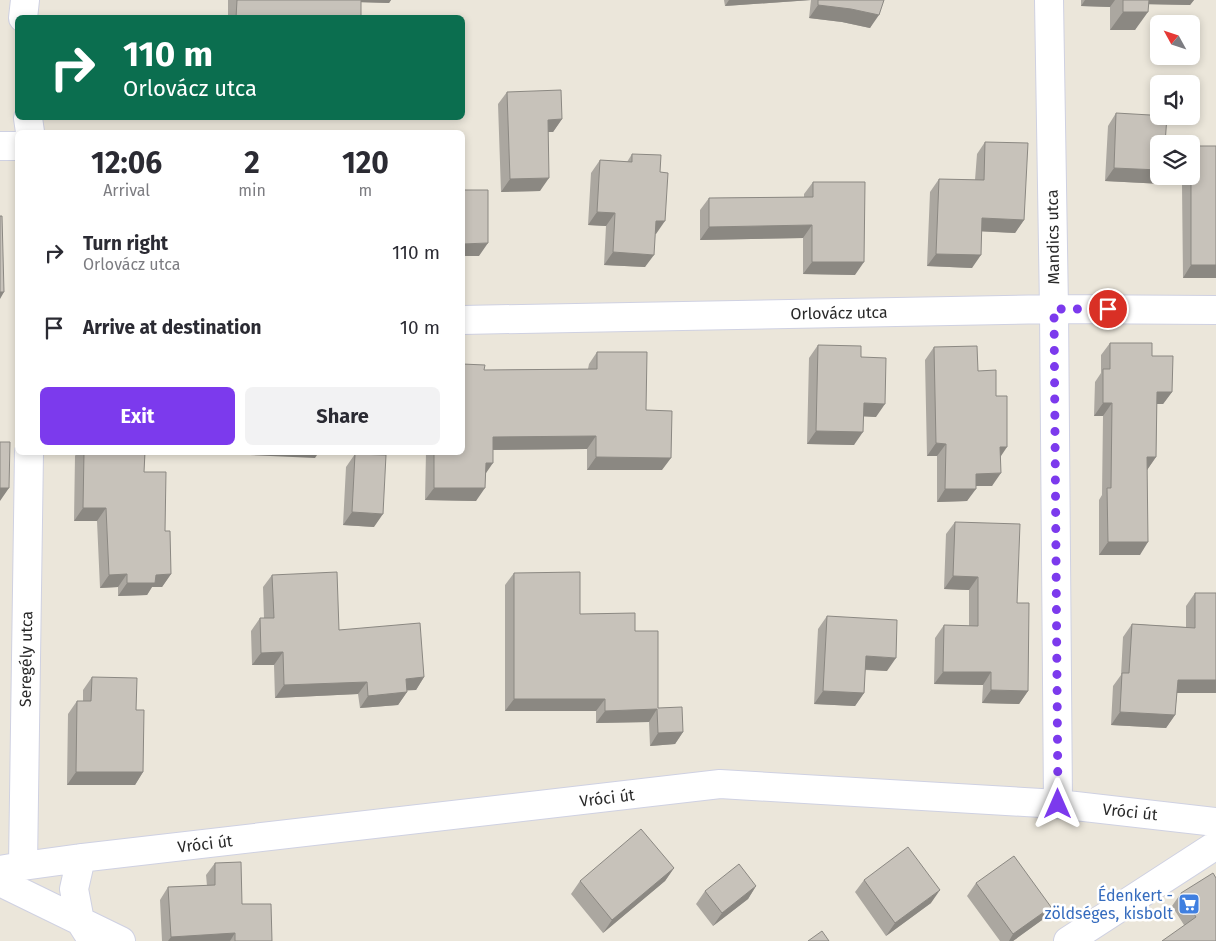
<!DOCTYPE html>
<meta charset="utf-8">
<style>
:root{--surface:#fff;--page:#f2f2f3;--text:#2b2b33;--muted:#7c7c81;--accent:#7c3aed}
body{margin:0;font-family:"Fira Sans",sans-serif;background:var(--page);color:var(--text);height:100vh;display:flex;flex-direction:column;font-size:19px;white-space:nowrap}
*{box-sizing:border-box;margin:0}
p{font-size:16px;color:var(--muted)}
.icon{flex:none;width:28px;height:28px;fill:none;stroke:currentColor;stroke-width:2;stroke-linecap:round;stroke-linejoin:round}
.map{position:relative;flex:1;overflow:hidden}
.drawer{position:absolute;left:15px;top:130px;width:450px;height:325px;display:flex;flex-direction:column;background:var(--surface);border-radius:8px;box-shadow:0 2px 8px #0003}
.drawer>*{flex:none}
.hud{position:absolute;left:15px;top:15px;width:450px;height:105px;border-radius:8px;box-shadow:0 2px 8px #0003;background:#0b6e4f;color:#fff;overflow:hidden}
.needle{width:32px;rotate:310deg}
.controls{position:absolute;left:1150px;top:15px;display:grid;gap:10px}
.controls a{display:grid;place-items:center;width:50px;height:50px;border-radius:8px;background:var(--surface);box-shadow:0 2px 8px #0003;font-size:25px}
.pin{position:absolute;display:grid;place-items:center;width:42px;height:42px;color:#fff;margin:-21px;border:2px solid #fff;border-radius:50%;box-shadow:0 1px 5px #0007}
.me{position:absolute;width:55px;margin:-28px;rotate:0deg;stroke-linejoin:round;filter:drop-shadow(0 0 4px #0008)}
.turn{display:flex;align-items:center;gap:18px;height:105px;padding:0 25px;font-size:22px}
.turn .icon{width:65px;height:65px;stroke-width:2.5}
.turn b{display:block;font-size:35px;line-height:42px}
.eta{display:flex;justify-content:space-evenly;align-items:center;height:85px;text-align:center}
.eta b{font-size:30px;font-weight:700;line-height:35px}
.action{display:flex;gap:10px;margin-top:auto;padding:10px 25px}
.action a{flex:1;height:58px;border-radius:8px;background:var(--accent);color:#fff;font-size:20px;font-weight:700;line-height:58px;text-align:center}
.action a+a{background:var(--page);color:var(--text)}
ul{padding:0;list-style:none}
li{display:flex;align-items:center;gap:15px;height:75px;padding:0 25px}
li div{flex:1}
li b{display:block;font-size:19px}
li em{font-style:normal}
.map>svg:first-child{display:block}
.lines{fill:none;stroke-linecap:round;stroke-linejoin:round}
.street-casing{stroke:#cfd1e2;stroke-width:30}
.street{stroke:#fff;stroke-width:28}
.wall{fill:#aba7a0}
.shaded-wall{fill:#8b8882}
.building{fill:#c7c2ba;stroke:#8b8882}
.route{stroke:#7c3aed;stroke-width:9;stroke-dasharray:0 16.2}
.labels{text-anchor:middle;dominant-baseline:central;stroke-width:5;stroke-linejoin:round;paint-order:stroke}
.street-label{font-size:16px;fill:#292929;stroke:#fff}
.shop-label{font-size:16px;fill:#366cbe;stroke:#fff;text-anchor:end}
</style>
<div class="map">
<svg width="1216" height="941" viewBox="0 0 1216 941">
<rect width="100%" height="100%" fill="#ebe6da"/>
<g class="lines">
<!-- street casing -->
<g class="street-casing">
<path id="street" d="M1049,0L1054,309L1058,804
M23,18L25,0
M28,118L30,132
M0,146H18
M462,320L1054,309L1216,310
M81,858L74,889L80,921L87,932
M23,866L29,452
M0,870L23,866L81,858L720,784L1058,804L1216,822
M0,882L121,941
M1068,941L1216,845"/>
</g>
<!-- street -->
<use href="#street" class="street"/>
</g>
<!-- wall -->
<path class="wall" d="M228,0H391L389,3L361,2V18H228Z
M724,0H884L870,28L842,22L809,18L811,0L725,6Z
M1081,0H1194L1190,5L1148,4L1135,30H1110V7L1081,6Z
M507,92L562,119L553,132H548L540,191L501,192L498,104Z
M1116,113L1159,176H1191L1216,146V278H1183L1182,185L1105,181L1108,126Z
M985,142L1024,220L1015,233L981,231L972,268L927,266L930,192L939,179L975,180L977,154Z
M632,154L656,234H655L645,267L604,265L606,226L588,225L591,173L600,160L627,162Z
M813,182L855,275L803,274V238L700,240V210L709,198L804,197V194Z
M1110,343L1152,356L1172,392L1163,404H1157L1156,457L1147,470L1140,555H1099V500L1102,495L1103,416H1094L1095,382L1101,373V355Z
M818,345L861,357L876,417L863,416L854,445L807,444L809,358Z
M934,347L978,371L996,396L1001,457L992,486H976L967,501L937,502V456H927L925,360Z
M597,352L646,410L662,470H587V449L493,450L476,501L425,500L426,452H462L484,370L588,369L589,364Z
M77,452H145L144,472L165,531L171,574L162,587H152L147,595L118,596V587L100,588L97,521H74L75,456Z
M355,454L374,527L343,525L346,467Z
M955,522L1017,603L1028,691L1019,704L982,703L983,685L934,684L935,638L944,625L969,626V590L944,589L946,534Z
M514,573L580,614L635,631L658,708L683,732L675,744L650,746L649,722L596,723V711H505V585Z
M272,575L339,630L424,677L416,690H407V692L398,705L360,708L358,694L275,698L274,665H252L251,631L260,618H264L263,587Z
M1195,593H1216L1177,693L1175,715L1166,728L1111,725L1113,686L1121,675L1123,637L1132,624L1186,627V606Z
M827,616L887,671L865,670L864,693L855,706L814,704L818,629Z
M92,677L136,710L143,772L135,785H67L68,714L77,701H83V690Z
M215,863L242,904L272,941H162L160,900L168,887L207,886L206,875Z
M674,868L665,881L603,933L571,894L580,881Z
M864,880L931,903L886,936L855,892Z
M976,883L1042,920L1013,941H1000L967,896Z
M756,886L748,899L713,926L696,904L705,891Z
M1181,893L1216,941L1184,925L1172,906Z"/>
<!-- shaded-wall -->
<path class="shaded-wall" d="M354,0H391L389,3L353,2Z
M729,0H811L725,6Z
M1085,0H1115L1110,7L1081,6Z
M1139,0H1194L1190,5L1136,4Z
M818,5L851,9L879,15L870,28L842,22L809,18Z
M1123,12H1148L1135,30H1110Z
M562,119L553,132H539L548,120Z
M1114,168L1159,170V176H1188L1182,185L1105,181Z
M549,178L540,191L501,192L510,179Z
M597,212L615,213L606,226L588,225Z
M982,218L1024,220L1015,233L973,231Z
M656,221H665L656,234L647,233Z
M812,225L803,238L700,240L709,227Z
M488,243L479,256H462V244Z
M613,252L654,255L645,267L604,265Z
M936,254L981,255L972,268L927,266Z
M812,262H864L855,275L803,274Z
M1191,265H1216V278H1183Z
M0,292H4L0,299Z
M1157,392H1172L1163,404H1148Z
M864,403L885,404L876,417L855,416Z
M1103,403H1112L1103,416H1094Z
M816,431L863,432L854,445L807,444Z
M596,436L587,449L484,450L493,437Z
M936,443L946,444L937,456H927Z
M1000,447H1007L999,459Z
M252,452H319L315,458L250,455Z
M596,457L671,458L662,470H587Z
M1147,457H1156L1147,470Z
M486,463H493L484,476Z
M1001,473L992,486H967L976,474Z
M0,488H9L0,501Z
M434,488H485L476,501L425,500Z
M945,489H976L967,501L937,502Z
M83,508H106L97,521H74Z
M352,512L383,514L374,527L343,525Z
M1108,542H1148L1140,555H1099Z
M127,574L118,587L100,588L109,575Z
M171,574L162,587H152L147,595L118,596L127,583L156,575Z
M953,576L978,577L969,590L944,589Z
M283,652L274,665H252L261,653Z
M866,656L896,658L887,671L857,669Z
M943,672H991L983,685L934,684Z
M424,677L416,690L397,691L406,679Z
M1178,680H1216V693H1169Z
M367,682L358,694L275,698L284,685Z
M991,690L1028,691L1019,704L982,703Z
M823,691L864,693L855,706L814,704Z
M407,692L398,705L360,708L368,696Z
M514,699H605L596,711H505Z
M657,709L649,722L596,723L605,711Z
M1120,712L1175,715L1166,728L1111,725Z
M683,732L675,744L650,746L658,733Z
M76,772H143L135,785H67Z
M674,868L665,881L603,933L612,920Z
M756,886L748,899L713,926L722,913Z
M940,890L931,903L886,936L895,923Z
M1051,907L1042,920L1013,941H1009L1013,934Z
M235,933L230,941H168L171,937Z"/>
<!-- building -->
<path class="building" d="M237,0H361V18H236Z
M818,0H884L879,15L851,9L818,5Z
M1123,0H1149L1148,12H1123Z
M561,90L562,119L548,120L549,178L510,179L507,92Z
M1116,113L1167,116L1165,144H1159V170L1114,168Z
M985,142L1028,143L1024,220L982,218L981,255L936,254L939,179L984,180Z
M1191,146H1216V265H1191Z
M632,154L661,155L660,172L668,173L665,221H656L654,255L613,252L615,213L597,212L600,160L632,162Z
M813,182H865L864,262H812V225L709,227V198L813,197Z
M462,190H488V243L462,244Z
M0,216H2L4,292H0Z
M1110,343H1152V356H1173L1172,392H1157L1156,457H1147L1148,542H1108L1107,488H1111L1112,403H1103V369H1110Z
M818,345L861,346V357L886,358L885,404L864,403L863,432L816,431Z
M977,346L978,371L996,370V396H1007V447H1000L1001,473L976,474V489H945L946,444L936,443L934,347Z
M597,352H647L646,410L672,411L671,458L596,457V436L493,437V463H486L485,488H434V452H462V364L485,365L484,370L597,369Z
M0,442H10L9,488H0Z
M84,452H145L144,472H166L165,531H170L171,574L156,575L155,583H127V574L109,575L106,508H83Z
M355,454L386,455L383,514L352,512Z
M955,522L1020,524L1017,603H1029L1028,691L991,690V672H943L944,625L978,626V577L953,576Z
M337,572L339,630L420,623L424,677L406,679L407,692L368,696L367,682L284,685L283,652L261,653L260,618H274L272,575Z
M580,572V614L635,613V631H658V708L682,707L683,732L658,733L657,709L605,711V699H514V573Z
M1195,593H1216V680H1178L1175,715L1120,712L1122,673H1129L1132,624L1195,628Z
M827,616L897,620L896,658L866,656L864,693L823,691Z
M92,677L137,678L136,710H144L143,772H76L77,701H91Z
M641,829L674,868L612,920L580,881Z
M908,847L940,890L895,923L864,880Z
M1014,856L1051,907L1013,934L976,883Z
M241,862L242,904H271L272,941H235V933L171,937L168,887L215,885V863Z
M739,864L756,886L722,913L705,891Z
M1213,873L1216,878V941H1162L1196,917L1181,893Z
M822,931L829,941H808Z"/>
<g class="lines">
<!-- route -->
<path class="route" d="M1058,804L1054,309H1108"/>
</g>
<!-- icons -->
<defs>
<g id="supermarket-square" transform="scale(1.125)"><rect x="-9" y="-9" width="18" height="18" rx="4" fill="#3f7fe0" stroke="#fff"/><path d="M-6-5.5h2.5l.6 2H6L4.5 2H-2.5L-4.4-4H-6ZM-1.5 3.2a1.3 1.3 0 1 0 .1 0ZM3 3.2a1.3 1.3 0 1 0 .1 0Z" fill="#fff"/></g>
</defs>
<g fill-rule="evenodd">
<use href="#supermarket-square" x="1189" y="904"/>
</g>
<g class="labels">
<!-- street labels -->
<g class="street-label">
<text transform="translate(1053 237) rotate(-91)">Mandics utca</text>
<text transform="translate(839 313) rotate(-1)">Orlovácz utca</text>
<text transform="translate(26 659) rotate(-89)">Seregély utca</text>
<text transform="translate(607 798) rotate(-7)">Vróci út</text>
<text transform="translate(1130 812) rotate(6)">Vróci út</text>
<text transform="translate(205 844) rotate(-7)">Vróci út</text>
</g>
<!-- shop labels -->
<g class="shop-label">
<text x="1173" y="895">Édenkert -<tspan x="1173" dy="18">zöldséges, kisbolt</tspan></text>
</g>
</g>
</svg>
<div class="controls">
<a><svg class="needle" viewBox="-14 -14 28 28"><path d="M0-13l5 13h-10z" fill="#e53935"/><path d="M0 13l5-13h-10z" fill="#7c7c81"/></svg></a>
<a><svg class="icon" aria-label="sound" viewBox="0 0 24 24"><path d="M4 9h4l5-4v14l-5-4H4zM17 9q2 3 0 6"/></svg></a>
<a><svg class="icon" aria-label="layers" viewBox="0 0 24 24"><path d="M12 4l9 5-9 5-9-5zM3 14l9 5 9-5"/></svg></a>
</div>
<div class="pin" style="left:1108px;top:309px;background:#d93025"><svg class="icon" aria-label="arrive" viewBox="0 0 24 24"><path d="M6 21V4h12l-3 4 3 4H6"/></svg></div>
<svg class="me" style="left:1058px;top:804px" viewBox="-20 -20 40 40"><path d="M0-17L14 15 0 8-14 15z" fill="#7c3aed" stroke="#fff" stroke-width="4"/></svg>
<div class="hud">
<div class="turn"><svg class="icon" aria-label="right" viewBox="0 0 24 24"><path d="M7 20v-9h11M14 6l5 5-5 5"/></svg><div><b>110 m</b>Orlovácz utca</div></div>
</div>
<section class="drawer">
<div class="eta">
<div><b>12:06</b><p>Arrival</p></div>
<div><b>2</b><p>min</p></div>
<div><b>120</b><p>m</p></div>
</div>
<ul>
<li><svg class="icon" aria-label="right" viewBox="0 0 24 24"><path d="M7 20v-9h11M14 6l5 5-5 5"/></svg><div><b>Turn right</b><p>Orlovácz utca</p></div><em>110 m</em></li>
<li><svg class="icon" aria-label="arrive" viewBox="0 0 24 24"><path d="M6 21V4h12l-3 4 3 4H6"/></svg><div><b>Arrive at destination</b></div><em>10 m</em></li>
</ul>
<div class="action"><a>Exit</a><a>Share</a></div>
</section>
</div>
